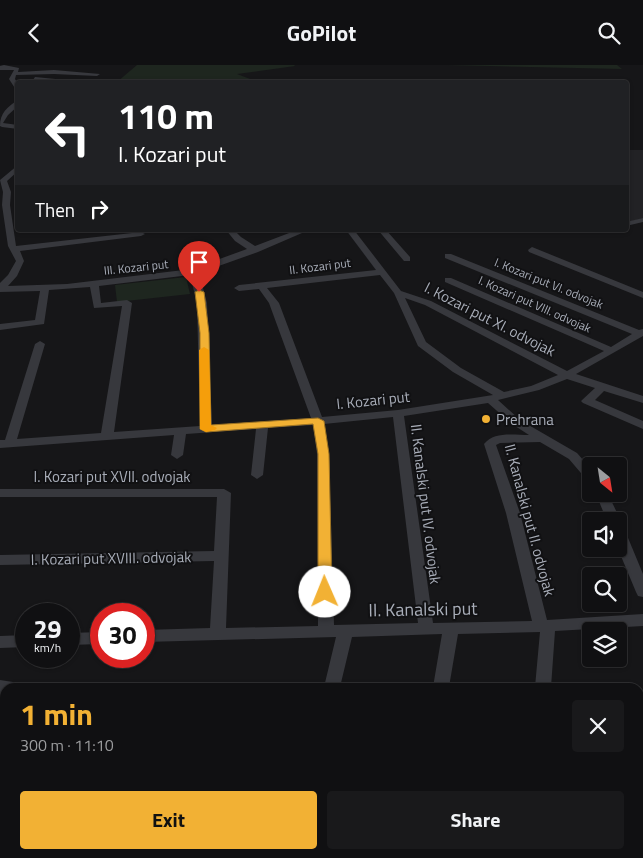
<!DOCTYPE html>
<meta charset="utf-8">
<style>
:root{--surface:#101012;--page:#19191b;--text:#f1f3f6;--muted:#9c9d9f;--line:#303032;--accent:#f2b134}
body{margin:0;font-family:"Titillium Web",sans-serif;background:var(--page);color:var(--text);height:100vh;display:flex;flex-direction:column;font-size:19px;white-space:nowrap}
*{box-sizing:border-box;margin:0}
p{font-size:16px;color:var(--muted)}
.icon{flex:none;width:28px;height:28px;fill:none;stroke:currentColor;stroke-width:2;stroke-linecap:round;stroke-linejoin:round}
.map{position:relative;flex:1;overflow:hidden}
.side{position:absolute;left:0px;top:618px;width:644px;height:176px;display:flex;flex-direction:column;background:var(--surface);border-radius:15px 15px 0 0;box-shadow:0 1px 4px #0004,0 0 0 1px var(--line)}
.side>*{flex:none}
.hud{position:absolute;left:15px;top:15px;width:614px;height:152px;border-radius:5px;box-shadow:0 1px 4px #0004,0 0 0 1px var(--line);background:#202124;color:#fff;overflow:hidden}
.needle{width:32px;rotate:150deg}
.tools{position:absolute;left:582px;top:392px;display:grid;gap:10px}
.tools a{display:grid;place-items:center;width:45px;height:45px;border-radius:5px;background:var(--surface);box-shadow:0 1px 4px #0004,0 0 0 1px var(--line);font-size:25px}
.speed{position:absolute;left:15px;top:538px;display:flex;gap:10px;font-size:25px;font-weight:700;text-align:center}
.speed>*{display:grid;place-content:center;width:65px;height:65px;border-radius:50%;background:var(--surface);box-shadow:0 1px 4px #0004,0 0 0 1px var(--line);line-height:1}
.speed small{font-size:12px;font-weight:400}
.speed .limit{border:8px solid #d22;background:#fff;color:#111}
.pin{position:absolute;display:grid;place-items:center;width:42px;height:42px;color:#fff;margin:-51px -21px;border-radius:50% 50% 50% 0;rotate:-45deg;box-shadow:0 0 5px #0007}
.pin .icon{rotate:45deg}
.me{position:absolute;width:55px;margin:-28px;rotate:359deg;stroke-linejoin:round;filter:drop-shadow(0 0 4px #0008)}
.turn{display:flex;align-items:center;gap:18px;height:105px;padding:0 20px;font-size:22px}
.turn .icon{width:65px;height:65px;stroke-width:2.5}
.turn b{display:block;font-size:35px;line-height:42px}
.then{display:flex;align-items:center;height:48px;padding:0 20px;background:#0003;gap:10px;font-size:19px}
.round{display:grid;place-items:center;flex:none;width:52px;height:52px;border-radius:5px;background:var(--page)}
.overview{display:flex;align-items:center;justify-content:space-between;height:85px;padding:0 20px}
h1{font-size:30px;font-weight:700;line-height:38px;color:var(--accent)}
.primary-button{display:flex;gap:10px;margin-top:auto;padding:10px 20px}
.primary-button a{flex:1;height:58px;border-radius:5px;background:var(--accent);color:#111;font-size:20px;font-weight:700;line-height:58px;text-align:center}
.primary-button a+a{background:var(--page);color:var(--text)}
header{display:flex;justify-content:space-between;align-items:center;height:65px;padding:0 20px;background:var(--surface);font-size:22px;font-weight:700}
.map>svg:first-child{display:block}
.built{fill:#222225}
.green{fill:#1e261f}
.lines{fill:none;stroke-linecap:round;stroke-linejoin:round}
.minor{fill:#37383d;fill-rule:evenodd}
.route{fill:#f2b134;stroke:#9d7322}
.slow{fill:#f59e0b}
.poi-dot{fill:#f2b134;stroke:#111113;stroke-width:2}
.labels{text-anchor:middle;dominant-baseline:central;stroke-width:4;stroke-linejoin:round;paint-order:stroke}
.far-street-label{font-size:12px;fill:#a8adb8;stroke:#111113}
.street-label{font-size:15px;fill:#a8adb8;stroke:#111113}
.poi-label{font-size:15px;fill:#a8adb8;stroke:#111113;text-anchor:start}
.near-street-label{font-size:18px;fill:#a8adb8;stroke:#111113}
</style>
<header><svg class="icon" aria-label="back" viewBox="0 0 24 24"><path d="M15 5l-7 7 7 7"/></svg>GoPilot<svg class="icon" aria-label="search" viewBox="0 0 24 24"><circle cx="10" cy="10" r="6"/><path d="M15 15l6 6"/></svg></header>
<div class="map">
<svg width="643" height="793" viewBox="0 0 643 793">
<rect width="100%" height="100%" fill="#161618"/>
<!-- built -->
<path class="built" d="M626,85H643V153L626,158Z"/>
<!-- green -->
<path class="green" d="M137,0H294L295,1L237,9L258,17H117Z
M446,0H617L622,4Z
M186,212L190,229L117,237L115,220Z"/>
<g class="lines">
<!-- minor -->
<path class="minor" d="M4,0L19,3L18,7L54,5L100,9L97,11L54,9L16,10L15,14L18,19V28L9,14L14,5H0V1Z
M35,12L76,16L78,18L33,15Z
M18,35V41L8,50L3,58L18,60V64L2,62L0,61C0,48 7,42 18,35Z
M18,100V106L7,116L11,127L10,140L16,181L141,167L145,169L141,171L20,186L24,196L17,211L8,221L67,219L192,204L247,184L235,176L226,165H234L241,172L255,181L297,165H309L258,187L199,208L207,238L212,360L311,353L269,238L259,224L239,226L234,223L239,220L376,205L346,165H354L401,226L431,236L567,306L604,286L445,217V213H451L611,282L632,269L445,193V189H451L639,265L643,264V271L576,309L643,331V338L604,326L595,335L643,356V364L583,338L581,336L595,323L567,314L539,325L498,335L520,355L577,388L591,404V415L586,414L569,394L540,377L500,378L496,380L520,448L547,555L643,549V561L555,566L551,622H535L540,567L458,569L449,622H433L442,569L352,572L340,622H324L336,572L144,577V565L210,563L214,496L0,500V490L214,486L217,432H0V424H224L231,428L226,563L318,561L317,389L313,360L268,363L263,410L257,414L251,410L256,364L186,369L183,390L177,394L171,390L174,370L0,383V375H5L35,279L40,276L45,279L17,374L101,368L122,241L94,243L90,222L49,225L44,259L0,265V259L35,255L40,226L0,227V218L8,210L16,196L8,181L2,140L3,127L0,115ZM190,210L197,238L200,361L114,367L132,238L127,235L101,238L99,221ZM380,210L394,228L418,281L453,307L493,330L398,345L322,352L279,238L267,223ZM405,233L425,240L558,310L531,321L504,327L461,303L426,277ZM488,338L512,359L529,370C514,370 494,366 484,379L506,448L532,556L433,558L404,351ZM393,352L418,558L334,560L329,389L324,359Z
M643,153V157L626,161V157Z
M378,165H386L410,192V196H404Z
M532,182L643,227V233L529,187L528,185Z
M596,429H608L621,456L619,459V456H607Z
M619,463L624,465L626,468L643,509V532L638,531L636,527L618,484Z
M101,567V579L69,580V568Z
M26,570V582L0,583V571Z
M0,615L13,617L15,622H5V629H0Z
M111,789H140L142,793H113Z
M405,789H425L424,793H404Z
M519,789H539V793H519Z"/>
</g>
<!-- route -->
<path class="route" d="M199,225L204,227L209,268L211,360L318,353L324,356L329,389L332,527L330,530H320L318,527V389L313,359L206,367L200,364V268L195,227Z"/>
<!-- slow -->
<path class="slow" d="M204,282L209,285L211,360L217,363L215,365L206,367L200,364L199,285Z"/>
<!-- markers -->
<circle class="poi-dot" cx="486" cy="354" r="5"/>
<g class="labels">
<!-- far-street labels -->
<g class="far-street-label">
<text transform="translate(320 201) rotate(-7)">II. Kozari put</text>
<text transform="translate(136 202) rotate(-6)">III. Kozari put</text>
<text transform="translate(549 218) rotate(22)">I. Kozari put VI. odvojak</text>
<text transform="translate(535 239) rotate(24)">I. Kozari put VIII. odvojak</text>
</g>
<!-- street labels -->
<g class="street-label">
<text transform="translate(490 254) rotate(27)">I. Kozari put XI. odvojak</text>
<text transform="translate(373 335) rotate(-6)">I. Kozari put</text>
<text x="112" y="411">I. Kozari put XVII. odvojak</text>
<text transform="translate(426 439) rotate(83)">II. Kanalski put IV. odvojak</text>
<text transform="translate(530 455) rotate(75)">II. Kanalski put II. odvojak</text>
<text transform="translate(111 493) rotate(-1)">I. Kozari put XVIII. odvojak</text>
</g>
<!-- poi labels -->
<g class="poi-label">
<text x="496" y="354">Prehrana</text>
</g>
<!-- near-street labels -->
<g class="near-street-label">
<text transform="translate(423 544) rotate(-1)">II. Kanalski put</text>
</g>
</g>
</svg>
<div class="tools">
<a><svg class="needle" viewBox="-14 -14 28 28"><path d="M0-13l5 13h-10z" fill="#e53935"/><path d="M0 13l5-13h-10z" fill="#9c9d9f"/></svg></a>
<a><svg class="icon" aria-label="sound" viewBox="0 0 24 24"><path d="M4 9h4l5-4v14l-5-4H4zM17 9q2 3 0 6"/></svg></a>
<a><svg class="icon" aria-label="search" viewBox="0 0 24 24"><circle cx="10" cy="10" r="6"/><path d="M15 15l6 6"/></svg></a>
<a><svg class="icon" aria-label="layers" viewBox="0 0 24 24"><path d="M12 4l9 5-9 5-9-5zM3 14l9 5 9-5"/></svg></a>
</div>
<div class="speed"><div>29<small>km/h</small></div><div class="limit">30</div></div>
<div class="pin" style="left:199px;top:227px;background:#d93025"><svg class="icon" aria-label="arrive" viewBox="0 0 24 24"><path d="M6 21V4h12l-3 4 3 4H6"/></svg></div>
<svg class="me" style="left:325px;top:527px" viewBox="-20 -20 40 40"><circle r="19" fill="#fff"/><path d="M0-13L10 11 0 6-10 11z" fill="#f2b134"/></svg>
<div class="hud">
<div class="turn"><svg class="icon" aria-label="left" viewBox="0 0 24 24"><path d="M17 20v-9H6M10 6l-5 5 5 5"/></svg><div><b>110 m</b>I. Kozari put</div></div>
<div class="then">Then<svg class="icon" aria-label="right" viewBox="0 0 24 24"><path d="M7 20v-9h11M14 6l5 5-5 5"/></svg></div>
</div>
<section class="side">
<div class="overview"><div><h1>1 min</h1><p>300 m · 11:10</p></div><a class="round"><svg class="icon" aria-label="close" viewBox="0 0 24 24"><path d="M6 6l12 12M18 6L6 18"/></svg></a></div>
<div class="primary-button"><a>Exit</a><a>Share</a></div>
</section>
</div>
